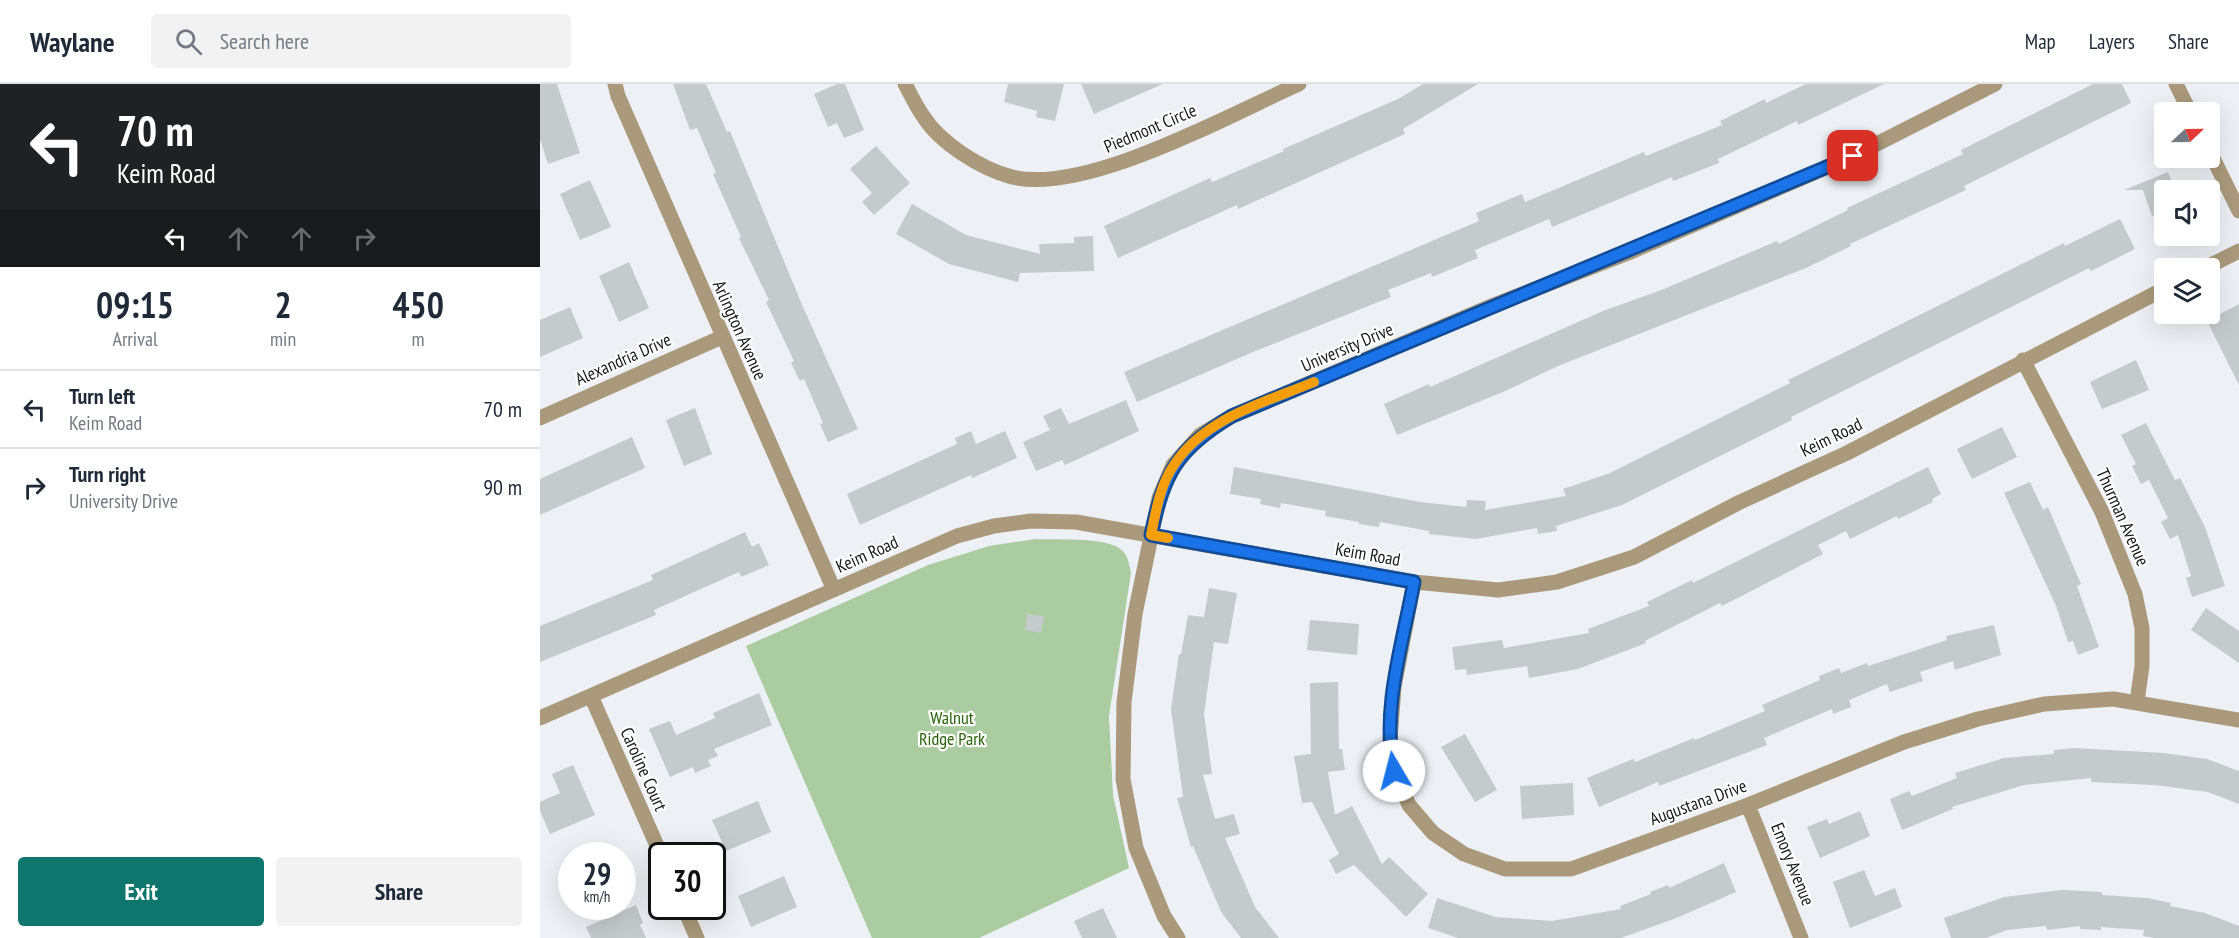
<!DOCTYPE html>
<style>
:root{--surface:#fff;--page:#f2f2f3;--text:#1f2937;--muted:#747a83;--line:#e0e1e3;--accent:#0f766e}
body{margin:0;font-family:"PT Sans Narrow",sans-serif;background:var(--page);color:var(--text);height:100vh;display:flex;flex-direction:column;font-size:22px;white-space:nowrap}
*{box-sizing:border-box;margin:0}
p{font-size:20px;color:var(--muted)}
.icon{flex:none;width:33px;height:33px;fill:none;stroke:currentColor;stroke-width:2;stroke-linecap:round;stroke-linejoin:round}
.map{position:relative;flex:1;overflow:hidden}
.panel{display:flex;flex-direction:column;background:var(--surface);width:540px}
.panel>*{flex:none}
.hud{background:#202124;color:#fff;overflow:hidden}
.needle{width:39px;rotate:68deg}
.buttons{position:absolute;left:1614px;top:18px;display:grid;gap:12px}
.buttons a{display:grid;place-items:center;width:66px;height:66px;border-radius:6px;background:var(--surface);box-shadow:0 6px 24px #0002;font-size:30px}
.speed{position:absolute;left:18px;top:758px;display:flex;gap:12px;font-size:30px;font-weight:700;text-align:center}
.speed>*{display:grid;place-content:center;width:78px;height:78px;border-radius:50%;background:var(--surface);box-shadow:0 6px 24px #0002;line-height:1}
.speed small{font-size:15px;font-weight:400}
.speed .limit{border:3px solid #111;border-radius:9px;background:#fff;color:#111}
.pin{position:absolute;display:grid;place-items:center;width:51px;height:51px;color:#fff;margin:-26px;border-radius:12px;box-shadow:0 3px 9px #0006}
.me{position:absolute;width:66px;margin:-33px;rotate:352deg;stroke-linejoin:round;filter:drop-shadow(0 0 4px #0008)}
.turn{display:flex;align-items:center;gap:21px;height:126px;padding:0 18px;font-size:27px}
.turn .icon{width:78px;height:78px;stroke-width:2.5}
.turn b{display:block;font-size:42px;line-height:51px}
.lanes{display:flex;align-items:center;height:57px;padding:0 18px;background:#0003;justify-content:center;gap:30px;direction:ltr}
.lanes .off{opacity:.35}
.eta{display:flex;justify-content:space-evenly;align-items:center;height:102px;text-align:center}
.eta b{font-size:36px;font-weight:800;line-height:42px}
.button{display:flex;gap:12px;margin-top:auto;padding:12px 18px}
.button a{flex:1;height:69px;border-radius:6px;background:var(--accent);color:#fff;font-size:24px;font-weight:800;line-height:69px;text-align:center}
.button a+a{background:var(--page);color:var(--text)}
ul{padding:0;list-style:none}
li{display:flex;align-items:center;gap:18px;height:78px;padding:0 18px;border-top:2px solid var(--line)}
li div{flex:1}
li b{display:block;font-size:22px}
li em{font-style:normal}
header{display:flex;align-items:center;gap:36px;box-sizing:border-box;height:84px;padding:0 30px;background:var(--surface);border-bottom:2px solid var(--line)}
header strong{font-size:28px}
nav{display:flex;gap:33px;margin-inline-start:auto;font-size:21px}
.search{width:420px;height:54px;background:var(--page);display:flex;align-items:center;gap:15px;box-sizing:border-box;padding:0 21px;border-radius:6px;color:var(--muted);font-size:22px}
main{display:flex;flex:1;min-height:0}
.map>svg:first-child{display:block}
.green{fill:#abcba1}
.building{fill:#c5cacd}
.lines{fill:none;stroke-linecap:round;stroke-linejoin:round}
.minor{stroke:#aa997b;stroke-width:15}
.route-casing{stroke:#114b97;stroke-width:15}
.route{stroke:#1a73e8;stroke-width:10}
.slow{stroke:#f59e0b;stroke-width:10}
.labels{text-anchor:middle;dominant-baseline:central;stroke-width:4.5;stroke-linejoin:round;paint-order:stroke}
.street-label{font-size:18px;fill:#181a1b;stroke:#fff}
.park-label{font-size:18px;fill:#296408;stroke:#fff}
</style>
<header>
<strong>Waylane</strong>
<div class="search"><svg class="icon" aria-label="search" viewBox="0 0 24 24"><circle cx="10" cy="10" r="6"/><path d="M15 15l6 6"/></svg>Search here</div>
<nav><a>Map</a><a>Layers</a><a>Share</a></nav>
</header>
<main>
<section class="panel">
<div class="hud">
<div class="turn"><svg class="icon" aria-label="left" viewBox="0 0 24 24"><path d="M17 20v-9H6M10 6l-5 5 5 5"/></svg><div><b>70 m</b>Keim Road</div></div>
<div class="lanes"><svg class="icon" aria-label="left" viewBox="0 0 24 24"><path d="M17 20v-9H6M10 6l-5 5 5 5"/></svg><svg class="icon off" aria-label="ahead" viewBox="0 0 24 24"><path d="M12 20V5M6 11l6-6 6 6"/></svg><svg class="icon off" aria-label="ahead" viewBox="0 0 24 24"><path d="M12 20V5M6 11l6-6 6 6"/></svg><svg class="icon off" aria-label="right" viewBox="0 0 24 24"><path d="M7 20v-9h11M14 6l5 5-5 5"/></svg></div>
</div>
<div class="eta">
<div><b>09:15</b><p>Arrival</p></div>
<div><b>2</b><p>min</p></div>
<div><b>450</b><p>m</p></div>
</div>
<ul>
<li><svg class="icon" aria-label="left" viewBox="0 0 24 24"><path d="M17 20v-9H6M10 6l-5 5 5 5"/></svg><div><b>Turn left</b><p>Keim Road</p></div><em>70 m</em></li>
<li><svg class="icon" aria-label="right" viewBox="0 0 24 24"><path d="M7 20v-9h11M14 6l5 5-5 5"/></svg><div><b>Turn right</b><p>University Drive</p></div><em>90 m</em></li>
</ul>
<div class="button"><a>Exit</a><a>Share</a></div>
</section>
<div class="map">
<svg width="1699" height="854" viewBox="0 0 1699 854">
<rect width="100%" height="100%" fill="#edf1f5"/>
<!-- green -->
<path class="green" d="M495,455C514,456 563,453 579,464C588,469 589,480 591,489L569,632L573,711L589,784L439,854H332L206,562L388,481L449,462Z"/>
<!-- building -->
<path class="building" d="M0,0H17L40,69L8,80L0,55Z
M133,0H166L187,48L190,47L263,223L318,345L288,358L280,340L283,339L264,295L260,297L251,279L254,277L226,218L229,216L199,154L201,153L173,90L176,89L157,44L150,46Z
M297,0H305L324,46L304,54L297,39L288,43L274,10Z
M468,0H524L515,37L496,33L497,27L464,18Z
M541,0H623L554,30Z
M883,0H938L863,45L865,50L698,125L697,121L578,174L564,142L670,94L672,98L744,67L743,65L858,15Z
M1266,0H1344L1258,41L1257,37L1178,75L1179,79L1133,97L1132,93L1012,143L1009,135L935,166L938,174L892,193L891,189L848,206L851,213L713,268L597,318L584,288L939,137L936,129L982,110L985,118L1104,68L1106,72L1182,41L1180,37L1225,15L1226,19Z
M1553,0H1582L1591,19L1424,102L1426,106L1310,160L1311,162L1266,184L1018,282L963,308L857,351L844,320L889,300L890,303L1063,227L1124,205L1237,157L1239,160L1308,126L1307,124L1423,70L1421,66Z
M336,62L370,99L334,131L322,118L332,109L310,85Z
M1628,88L1635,106H1624V127L1612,132L1603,106H1584Z
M50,96L71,143L40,156L20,110Z
M372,120L426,151L500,170L499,160L534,159V153L553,152L554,187L480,189L478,198L409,180L356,150Z
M1580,135L1595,165L1551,187L1549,184L1251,333L1252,336L1082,421L1016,442L1017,447L998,450L997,444L936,455L889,450V447L840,438L839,443L819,440V438L785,432L786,427L741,419L740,424L720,420L721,415L690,410L694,383L880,418L926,423L927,416L946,417L945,426L1026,412L1023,405L1070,389L1250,299L1248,296L1293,274L1524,159L1525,162Z
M89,178L109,224L79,238L59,192Z
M1699,220V301L1667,237Z
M30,223L43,254L0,273V236Z
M1596,276L1609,306L1562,325L1550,298Z
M586,316L599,347L525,381L522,376L496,387L483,358L510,346L503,332L521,324L529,340Z
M155,324L172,370L144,382L126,336Z
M1606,339L1635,396L1640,394L1665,443L1685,502L1652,513L1646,494L1651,492L1638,451L1630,455L1621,438L1628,434L1609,396L1601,400L1592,382L1596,380L1581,351Z
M1462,343L1477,373L1432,395L1417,365Z
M431,347L436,360L465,347L477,374L432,394L431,391L320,441L307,410L417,360L415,354Z
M92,353L105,384L0,431V395Z
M1388,383L1401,410L1392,415L1393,418L1358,435L1357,432L1310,455L1306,447L1278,461L1283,470L1182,522L1180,519L1105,557L1106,559L1038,585L989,594L987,582L927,591L926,585L915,586L912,563L962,556L964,564L1049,549L1048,545L1109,522L1107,518L1152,496L1153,499Z
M1490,398L1503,426L1508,423L1541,500L1537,502L1559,563L1538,571L1533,557L1528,558L1516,522L1464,409Z
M205,448L212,463L219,459L229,481L201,493L199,488L114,526L116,531L0,578V542L113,496L111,491Z
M669,504L697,509L688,560L674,558L664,630L672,690L663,691L675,735L694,730L700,750L685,754L715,823L739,854H701L681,828L653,762L651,763L637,714L643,713L631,625L639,570H641L648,531L664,533Z
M1666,524L1699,547V579L1651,546Z
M487,530L504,532L501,549L485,546Z
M770,536L819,540L817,571L767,566Z
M1454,541L1461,571L1415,586L1413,577L1380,588L1383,597L1350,608L1347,600L1309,616L1311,623L1293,630L1292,625L1224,654L1227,661L1119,702L1118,698L1059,723L1047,694L1093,675L1095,678L1154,654L1155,656L1225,627L1222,621L1280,596L1279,592L1299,584L1301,589L1327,579L1328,582L1407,556L1406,552Z
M798,598L799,665H802L805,686L788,688L795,731L812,722L842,780L849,773L888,810L866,833L814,781L796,790L789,776L799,770L772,718L762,719L754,672L771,670L770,599Z
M219,609L232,641L174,665L178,672L168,676L171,682L155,689L153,683L130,693L109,645L130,637L136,651L175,634L173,629Z
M925,650L957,706L935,718L901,663Z
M1534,664L1623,669L1667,675L1699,687V720L1668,708L1614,701L1551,698V694L1484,701L1412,723L1413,725L1362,746L1350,715L1369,707L1372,712L1417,694L1415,689L1464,674L1514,670V666Z
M33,681L55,731L10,750L0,727V718L20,709L12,690Z
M1033,699L1034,731L982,735L980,702Z
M218,717L231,748L186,767L172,736Z
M1320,727L1330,752L1280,774L1267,743L1287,735L1289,740Z
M1184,779L1196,808L1139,833L1081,854H918L888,844L897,814L956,833L1012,837L1081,825L1080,822L1111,810L1110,808L1128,801L1129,804Z
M1324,786L1335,812L1355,804L1362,823L1310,844L1293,798Z
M244,792L257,823L211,843L198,812Z
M1522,806L1562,808V811L1607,814L1631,819L1630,822L1665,829L1699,842V854H1615L1603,852L1604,846L1561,843V846L1540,845V842L1507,846L1506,842L1467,846L1446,854H1411L1404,834L1464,813Z
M96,821L103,839L100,841L106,854H51L46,843Z
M563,824L577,854H542L534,837Z"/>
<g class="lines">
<!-- minor -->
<path class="minor" d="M75,0L78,12L294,506
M365,0C371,11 376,22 383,32C400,59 441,85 472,93C546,111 689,31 759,0
M1636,0L1650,28
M1670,68L1699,127
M1665,184L1699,167
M1483,276L1562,428L1595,510L1602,544V582L1597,618
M0,334L182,253
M874,498L854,603L850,656L854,687L869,721L893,749L924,770L965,785H1031L1208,721L1364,658L1438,635L1504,620L1573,615L1699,636
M51,612L122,773
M0,634L417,452L454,442L491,437L536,438L874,498L958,506L1017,498L1094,473L1200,418L1307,369L1624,205
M1208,721L1261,854
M143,822L157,854
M638,854L624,832L596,764L583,695L584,618L595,530L619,414L633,381L660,351L692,332L954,221L1088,169L1313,72L1455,0"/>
</g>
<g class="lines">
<!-- route casing -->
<g class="route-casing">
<path id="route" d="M854,687C841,626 863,558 874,498L611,451C624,389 637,365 692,332C899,247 1106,160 1313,72"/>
</g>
<!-- route -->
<use href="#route" class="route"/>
<!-- slow -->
<path class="slow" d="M628,454L611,451C616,427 620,401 634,381C664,334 726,318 774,298"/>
</g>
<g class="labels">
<!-- street labels -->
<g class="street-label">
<text transform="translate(610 44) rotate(-23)">Piedmont Circle</text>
<text transform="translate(200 246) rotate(66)">Arlington Avenue</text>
<text transform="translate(807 263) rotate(-23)">University Drive</text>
<text transform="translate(83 275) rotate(-24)">Alexandria Drive</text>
<text transform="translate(1291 353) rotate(-26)">Keim Road</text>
<text transform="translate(1583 433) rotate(66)">Thurman Avenue</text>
<text transform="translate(327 470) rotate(-24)">Keim Road</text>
<text transform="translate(828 470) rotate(10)">Keim Road</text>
<text transform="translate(104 685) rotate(66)">Caroline Court</text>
<text transform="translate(1158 718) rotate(-20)">Augustana Drive</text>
<text transform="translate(1253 780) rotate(68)">Emory Avenue</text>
</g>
<!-- park labels -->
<g class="park-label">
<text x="412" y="633">Walnut<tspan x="412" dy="21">Ridge Park</tspan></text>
</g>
</g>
</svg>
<div class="buttons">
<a><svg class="needle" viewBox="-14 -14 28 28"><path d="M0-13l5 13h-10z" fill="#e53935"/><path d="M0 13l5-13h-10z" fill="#747a83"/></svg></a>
<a><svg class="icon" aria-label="sound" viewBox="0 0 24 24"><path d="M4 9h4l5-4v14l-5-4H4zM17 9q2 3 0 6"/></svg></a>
<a><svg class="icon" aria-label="layers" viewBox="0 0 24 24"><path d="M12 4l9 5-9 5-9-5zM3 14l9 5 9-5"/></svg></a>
</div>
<div class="speed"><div>29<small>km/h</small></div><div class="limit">30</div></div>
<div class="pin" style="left:1313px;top:72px;background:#d93025"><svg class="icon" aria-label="arrive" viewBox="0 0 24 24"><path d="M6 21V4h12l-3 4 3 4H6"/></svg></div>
<svg class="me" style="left:854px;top:687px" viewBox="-20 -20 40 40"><circle r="19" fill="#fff"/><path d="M0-13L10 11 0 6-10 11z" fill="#1a73e8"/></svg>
</div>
</main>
